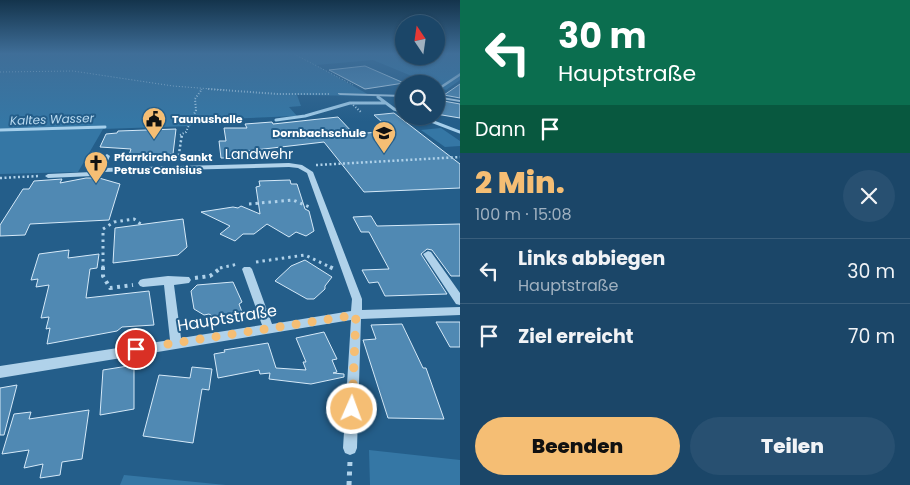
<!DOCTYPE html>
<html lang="de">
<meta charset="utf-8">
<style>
:root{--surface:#1b4668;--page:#285071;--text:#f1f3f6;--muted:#a0b1c0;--line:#395e7c;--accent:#f5be74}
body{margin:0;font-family:Poppins,sans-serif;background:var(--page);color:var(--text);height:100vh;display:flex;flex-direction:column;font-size:19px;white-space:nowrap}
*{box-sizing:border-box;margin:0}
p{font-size:16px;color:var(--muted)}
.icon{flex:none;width:28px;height:28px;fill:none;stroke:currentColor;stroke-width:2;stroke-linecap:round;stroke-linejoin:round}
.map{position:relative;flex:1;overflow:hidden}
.side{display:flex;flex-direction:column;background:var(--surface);width:450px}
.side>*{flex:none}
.guide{background:#0b6e4f;color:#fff;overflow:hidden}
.needle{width:32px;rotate:347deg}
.controls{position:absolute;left:395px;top:15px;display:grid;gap:10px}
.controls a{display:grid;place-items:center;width:50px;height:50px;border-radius:50%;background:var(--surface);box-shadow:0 1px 4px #0004,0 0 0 1px var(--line);font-size:25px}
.pin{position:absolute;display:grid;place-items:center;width:42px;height:42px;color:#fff;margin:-21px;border:2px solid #fff;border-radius:50%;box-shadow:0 1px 5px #0007}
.me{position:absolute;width:55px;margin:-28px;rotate:2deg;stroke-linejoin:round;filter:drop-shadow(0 0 4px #0008)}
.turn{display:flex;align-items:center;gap:18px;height:105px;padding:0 15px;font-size:22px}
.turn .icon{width:65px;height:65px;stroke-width:2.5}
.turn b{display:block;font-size:35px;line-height:42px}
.then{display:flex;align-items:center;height:48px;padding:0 15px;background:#0003;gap:10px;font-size:19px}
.round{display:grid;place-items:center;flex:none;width:52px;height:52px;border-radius:26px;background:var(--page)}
.headline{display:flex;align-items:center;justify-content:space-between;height:85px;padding:0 15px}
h1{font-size:30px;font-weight:800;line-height:38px;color:var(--accent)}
.button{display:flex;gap:10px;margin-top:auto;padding:10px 15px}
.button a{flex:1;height:58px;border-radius:30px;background:var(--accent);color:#111;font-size:20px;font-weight:800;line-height:58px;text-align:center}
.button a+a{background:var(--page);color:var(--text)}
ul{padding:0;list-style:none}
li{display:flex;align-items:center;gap:15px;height:65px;padding:0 15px;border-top:1px solid var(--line)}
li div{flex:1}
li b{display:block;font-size:19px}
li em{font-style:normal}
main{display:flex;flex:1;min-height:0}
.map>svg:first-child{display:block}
.green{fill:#3577a5}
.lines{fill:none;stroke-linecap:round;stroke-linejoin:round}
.stream{stroke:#a5cfeb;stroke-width:3}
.building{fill:#5089b3;stroke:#d5e9f8}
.path-far5{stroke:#b0d2ea;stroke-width:1;stroke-dasharray:1 2;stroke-linecap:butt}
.path-far4{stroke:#b0d2ea;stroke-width:2;stroke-dasharray:1 2;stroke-linecap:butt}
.path-far3{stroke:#b0d2ea;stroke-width:2.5;stroke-dasharray:2 2.5;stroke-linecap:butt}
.path-far2{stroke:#b0d2ea;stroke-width:3;stroke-dasharray:2.5 4;stroke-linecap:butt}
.path-far1{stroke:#b0d2ea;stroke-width:4;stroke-dasharray:3 4.5;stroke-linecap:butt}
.path{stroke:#b0d2ea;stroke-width:5;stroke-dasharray:4 5.5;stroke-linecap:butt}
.minor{fill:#b0d2ea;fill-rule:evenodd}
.route{stroke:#f5be74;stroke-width:9;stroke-dasharray:0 16.2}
.labels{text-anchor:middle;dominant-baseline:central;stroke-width:4;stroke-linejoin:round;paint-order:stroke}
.far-poi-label{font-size:11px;font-weight:bold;fill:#fff;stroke:#245e8a;text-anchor:start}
.far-water-label{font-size:12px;font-style:italic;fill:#bcdcf1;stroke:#245e8a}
.street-label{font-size:14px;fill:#fff;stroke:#245e8a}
.near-street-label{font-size:16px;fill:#fff;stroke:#245e8a}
</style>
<main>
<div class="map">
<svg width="460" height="485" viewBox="0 0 460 485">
<rect width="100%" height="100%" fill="#245e8a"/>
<!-- green -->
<path class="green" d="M0,54H404V56H436V54H460V80L446,90L436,86V84H431L373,60L316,65L371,96L297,95L301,106L289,107L297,116L197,120L190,126L103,129L78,172L0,174Z
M441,128L460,141V146L445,147L421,130Z
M369,450L460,460V485H370Z
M124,475L226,485H120Z"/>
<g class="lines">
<!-- stream -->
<path class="stream" d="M378,97L394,109L404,112
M418,116L460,132
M276,120L305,116L350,103H386
M0,130L105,127"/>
</g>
<!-- building -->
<path class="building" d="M365,66L404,83L365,89L329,70Z
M460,84V98L444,95Z
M438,100L460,104V118L436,114Z
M394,113L460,164V188L364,192L324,142L238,152L239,158H221L219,141H226L224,128H247L245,124L272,122L273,124L338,117L354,134L392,131L374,115Z
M176,129L173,154L128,158L131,149L100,147L106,134L117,133L118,131Z
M86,178H99L120,184L109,220L30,224L25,235L0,236V225L23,189H29L34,181L62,179L60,183Z
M290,180L291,184H297L305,209L309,211L314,231L306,236L296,232L289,237L267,224L254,234H243L235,241L220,234L230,226L201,212L233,207L238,208L241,206L260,214L256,187L260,186L259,181Z
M371,216L377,226L460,224V276H451L432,250L427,249L421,254L447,294L385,296L378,282L369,283L362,270L389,269L369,232H361L353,217Z
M183,219L187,247L178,255L113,263L115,228Z
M69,250L68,258L99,254L97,268L90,269L86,298L149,291L154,325L122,327L117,331L47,344L50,328L46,329L49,317L41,318L49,285L36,287L38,279L31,280L39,254Z
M305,260L332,277L325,286V289L314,299H307L275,281L291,266Z
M233,282L242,302L239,304L242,312L214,317L209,314L204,315L194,309L191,291L197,285Z
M436,322H460V347H450Z
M402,324L423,368H426L444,419L388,418L363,340L376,339L371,325Z
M324,332L337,359L332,360L337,372L333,373L344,374V377L311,384L269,379L270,373L260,374L259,370L218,378L214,354L225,352L224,350L268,343L276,368L306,370L303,362H306L296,338Z
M134,365V409L100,415L103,370Z
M192,367L212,369L209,390L202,389L193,443L143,436L159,375L190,378Z
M17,385L4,435H0V388Z
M89,410L82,459L62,462L60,475L40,478L43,464L24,468L29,450L2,454L14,414L31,412L29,419Z"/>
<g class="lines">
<!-- path-far5 -->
<path class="path-far5" d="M294,54L353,85
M0,72L73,71L173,86L225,90
M201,90L202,88"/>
<!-- path-far4 -->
<path class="path-far4" d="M208,89L278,94H330
M351,103L362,113
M180,135L186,132L196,110L195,99L202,89"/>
<!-- path-far3 -->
<path class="path-far3" d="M178,160L182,134
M316,165L460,157
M0,178L40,176"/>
<!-- path-far2 -->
<path class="path-far2" d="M249,204L293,200L312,208
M256,262L305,255L332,268
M103,268V229L114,222L134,219L142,225
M220,268L238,264"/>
<!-- path-far1 -->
<path class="path-far1" d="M103,267V276L110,288L133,285
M330,267L334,269
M195,278L210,276L222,267"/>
<!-- path -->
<path class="path" d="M349,485L350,461"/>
<!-- minor -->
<path class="minor" d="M460,73V76L436,92V89Z
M338,93L404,95V97L340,95L338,94Z
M436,96L460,100V102L436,98Z
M107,154L110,156L105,168L289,163L302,165L313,172L362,299V310L460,307V315L361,319L357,448L355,453L350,455L345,453L343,448L351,320L0,378V366L170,340L164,285L143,287L140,286L138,283L140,280L143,279L168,276L189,277L191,280L189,283L174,285L181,338L262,325L242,269L244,267H250L252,269L272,324L351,311L352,299L307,173L298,168L289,167L102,172L93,176L48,178L45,176L48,174L92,172L98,169L104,156Z
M428,251L431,252L460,293V305L456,304L423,254Z"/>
</g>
<!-- sky -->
<linearGradient id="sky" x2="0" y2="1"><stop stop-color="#14344c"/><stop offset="0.44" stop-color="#3f6e98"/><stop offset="1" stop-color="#3f6e98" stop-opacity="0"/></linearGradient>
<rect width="460" height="122" fill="url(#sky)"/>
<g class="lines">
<!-- route -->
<path class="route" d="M136,349L356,315L352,409"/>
</g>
<!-- icons -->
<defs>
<g id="civic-pin" transform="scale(1.25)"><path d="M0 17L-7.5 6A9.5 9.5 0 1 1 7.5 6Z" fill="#f5be74" stroke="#245e8a"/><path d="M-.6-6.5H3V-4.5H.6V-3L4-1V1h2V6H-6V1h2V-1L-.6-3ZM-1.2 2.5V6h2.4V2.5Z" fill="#111"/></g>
<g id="school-pin" transform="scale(1.25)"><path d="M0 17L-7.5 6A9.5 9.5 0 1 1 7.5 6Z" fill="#f5be74" stroke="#245e8a"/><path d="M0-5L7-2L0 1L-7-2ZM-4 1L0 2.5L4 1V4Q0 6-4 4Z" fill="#111"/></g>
<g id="church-pin" transform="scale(1.25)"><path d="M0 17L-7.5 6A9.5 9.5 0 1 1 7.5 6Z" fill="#f5be74" stroke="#245e8a"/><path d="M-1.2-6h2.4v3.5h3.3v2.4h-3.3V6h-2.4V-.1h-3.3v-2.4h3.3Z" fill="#111"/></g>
</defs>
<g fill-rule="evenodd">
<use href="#civic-pin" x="154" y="119"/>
<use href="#school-pin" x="384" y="133"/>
<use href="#church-pin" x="96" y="163"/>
</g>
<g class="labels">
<!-- far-poi labels -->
<g class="far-poi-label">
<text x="172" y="119">Taunushalle</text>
<text x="366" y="133" text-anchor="end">Dornbachschule</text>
<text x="114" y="157">Pfarrkirche Sankt<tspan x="114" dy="13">Petrus Canisius</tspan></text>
</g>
<!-- far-water labels -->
<g class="far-water-label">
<text transform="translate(52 119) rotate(-2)">Kaltes Wasser</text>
</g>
<!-- street labels -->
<g class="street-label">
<text x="259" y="154">Landwehr</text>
</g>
<!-- near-street labels -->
<g class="near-street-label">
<text transform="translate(227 318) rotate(-9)">Hauptstraße</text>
</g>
</g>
</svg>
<div class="controls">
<a><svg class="needle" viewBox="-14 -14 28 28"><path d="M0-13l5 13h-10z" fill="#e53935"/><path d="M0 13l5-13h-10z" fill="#a0b1c0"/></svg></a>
<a><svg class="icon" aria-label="search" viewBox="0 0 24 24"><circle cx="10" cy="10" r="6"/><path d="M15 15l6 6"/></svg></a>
</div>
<div class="pin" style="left:136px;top:349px;background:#d93025"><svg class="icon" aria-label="arrive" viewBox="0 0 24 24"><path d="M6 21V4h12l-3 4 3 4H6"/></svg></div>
<svg class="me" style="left:352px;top:409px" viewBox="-20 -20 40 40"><circle r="17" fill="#f5be74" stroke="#fff" stroke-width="3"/><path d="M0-11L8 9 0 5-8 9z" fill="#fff"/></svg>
</div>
<section class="side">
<div class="guide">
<div class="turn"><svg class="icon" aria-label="left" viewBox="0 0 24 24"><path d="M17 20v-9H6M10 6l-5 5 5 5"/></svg><div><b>30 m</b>Hauptstraße</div></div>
<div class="then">Dann<svg class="icon" aria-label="arrive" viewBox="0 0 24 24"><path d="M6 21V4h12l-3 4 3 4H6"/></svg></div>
</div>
<div class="headline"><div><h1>2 Min.</h1><p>100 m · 15:08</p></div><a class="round"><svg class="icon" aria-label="close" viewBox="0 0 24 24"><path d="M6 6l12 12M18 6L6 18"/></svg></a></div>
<ul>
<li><svg class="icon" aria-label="left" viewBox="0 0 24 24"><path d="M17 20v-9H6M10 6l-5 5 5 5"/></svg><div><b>Links abbiegen</b><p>Hauptstraße</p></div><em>30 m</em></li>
<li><svg class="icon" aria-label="arrive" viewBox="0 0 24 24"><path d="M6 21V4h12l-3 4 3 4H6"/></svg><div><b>Ziel erreicht</b></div><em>70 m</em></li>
</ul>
<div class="button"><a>Beenden</a><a>Teilen</a></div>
</section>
</main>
